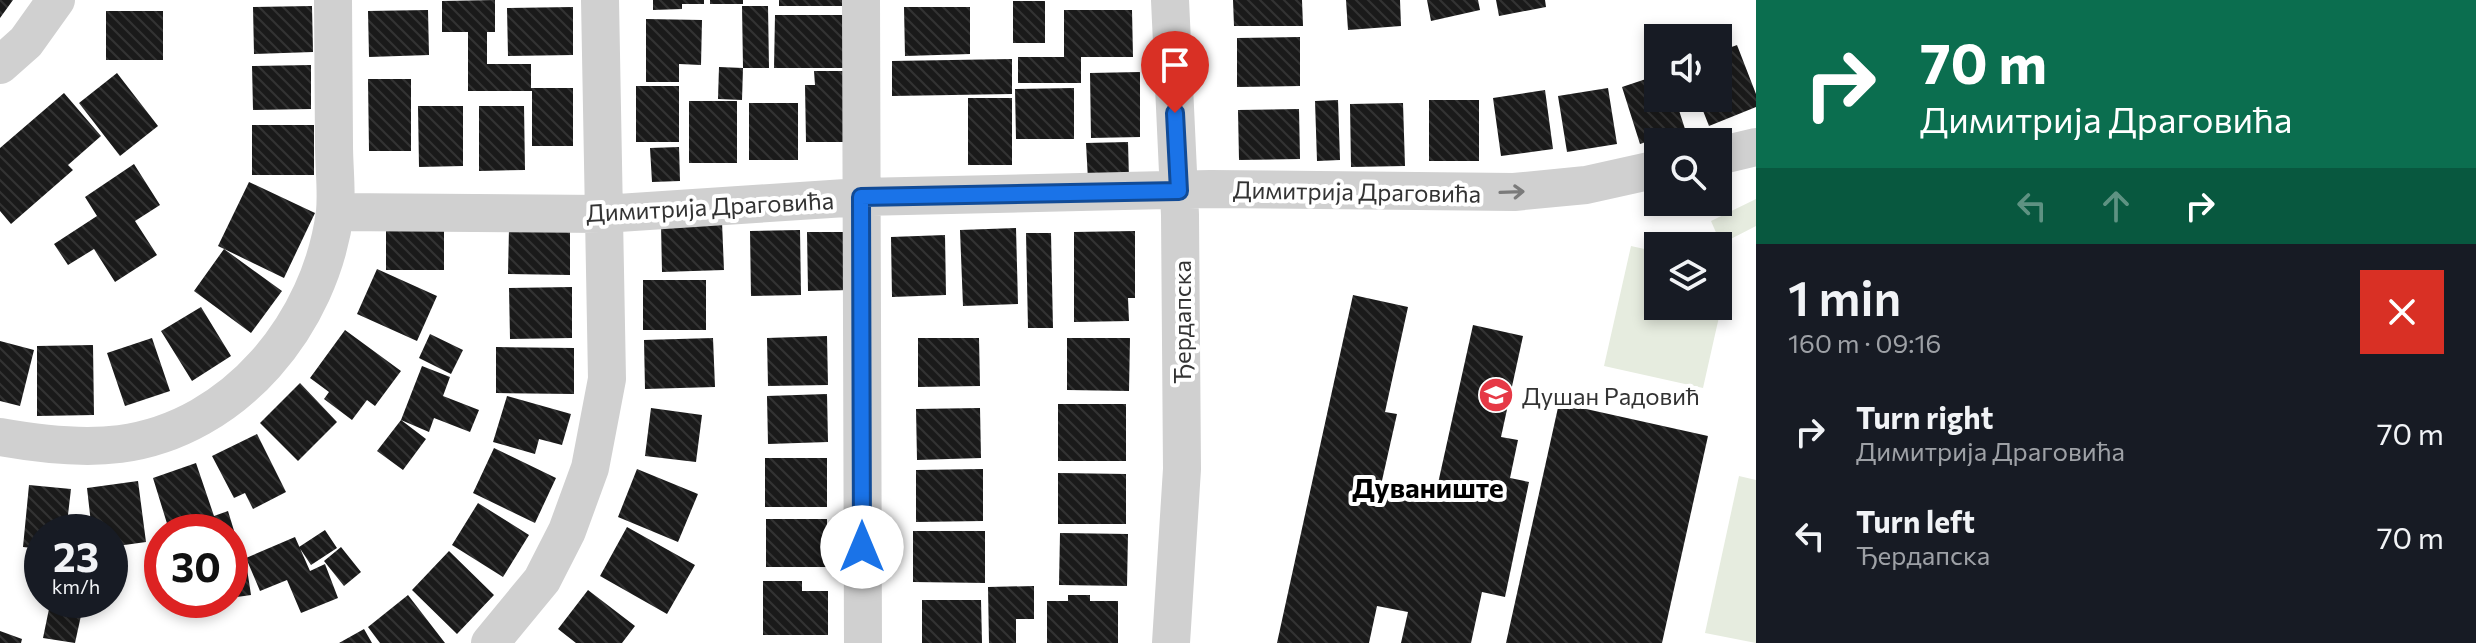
<!DOCTYPE html>
<meta charset="utf-8">
<style>
:root{--surface:#171b24;--page:#242831;--text:#f1f3f6;--muted:#9ea1a6}
body{margin:0;font-family:Commissioner,sans-serif;background:var(--page);color:var(--text);height:100vh;display:flex;flex-direction:column;font-size:30px;white-space:nowrap}
*{box-sizing:border-box;margin:0}
p{font-size:26px;color:var(--muted)}
.icon{flex:none;width:44px;height:44px;fill:none;stroke:currentColor;stroke-width:2;stroke-linecap:round;stroke-linejoin:round}
.map{position:relative;flex:1;overflow:hidden}
.details{display:flex;flex-direction:column;background:var(--surface);width:720px}
.details>*{flex:none}
.top-card{background:#0b6e4f;color:#fff;overflow:hidden}
.buttons{position:absolute;left:1644px;top:24px;display:grid;gap:16px}
.buttons a{display:grid;place-items:center;width:88px;height:88px;border-radius:0px;background:var(--surface);box-shadow:0 4px 12px #0003;font-size:40px}
.speed{position:absolute;left:24px;top:514px;display:flex;gap:16px;font-size:40px;font-weight:700;text-align:center}
.speed>*{display:grid;place-content:center;width:104px;height:104px;border-radius:50%;background:var(--surface);box-shadow:0 4px 12px #0003;line-height:1}
.speed small{font-size:20px;font-weight:400}
.speed .limit{border:12px solid #d22;background:#fff;color:#111}
.pin{position:absolute;display:grid;place-items:center;width:68px;height:68px;color:#fff;margin:-82px -34px;border-radius:50% 50% 50% 0;rotate:-45deg;box-shadow:0 0 8px #0007}
.pin .icon{rotate:45deg}
.me{position:absolute;width:88px;margin:-44px;rotate:0deg;stroke-linejoin:round;filter:drop-shadow(0 0 6px #0008)}
.turn{display:flex;align-items:center;gap:28px;height:168px;padding:0 32px;font-size:36px}
.turn .icon{width:104px;height:104px;stroke-width:2.5}
.turn b{display:block;font-size:56px;line-height:68px}
.lanes{display:flex;align-items:center;height:76px;padding:0 32px;background:#0003;justify-content:center;gap:40px;direction:ltr}
.lanes .off{opacity:.35}
.round{display:grid;place-items:center;flex:none;width:84px;height:84px;border-radius:0px;background:var(--page)}
.overview{display:flex;align-items:center;justify-content:space-between;height:136px;padding:0 32px}
h1{font-size:48px;font-weight:600;line-height:60px}
ul{padding:0;list-style:none}
li{display:flex;align-items:center;gap:24px;height:104px;padding:0 32px}
li div{flex:1}
li b{display:block;font-size:30px}
li em{font-style:normal}
main{display:flex;flex:1;min-height:0}
.map>svg:first-child{display:block}
.green{fill:#e6ecdf}
.building{fill:url(#building-back-hatch)}
.lines{fill:none;stroke-linecap:round;stroke-linejoin:round}
.street{stroke:#d0d0d0;stroke-width:38}
.oneway{stroke:#7a7a7a}
.route-casing{stroke:#114b97;stroke-width:20}
.route{stroke:#1a73e8;stroke-width:14}
.labels{text-anchor:middle;dominant-baseline:central;stroke-width:8;stroke-linejoin:round;paint-order:stroke}
.street-label{font-size:24px;fill:#333;stroke:#fff}
.poi-label{font-size:24px;fill:#333;stroke:#fff;text-anchor:start}
.quarter-label{font-size:28px;font-weight:bold;fill:#000;stroke:#fff}
</style>
<main>
<div class="map">
<svg width="1756" height="643" viewBox="0 0 1756 643">
<defs>
<pattern id="building-back-hatch" width="6" height="6" patternUnits="userSpaceOnUse" patternTransform="scale(2)"><rect width="6" height="6" fill="#1a1a1a"/><path d="M-1 5l2 2M0 0l6 6M5-1l2 2" fill="none" stroke="#333"/></pattern>
</defs>
<rect width="100%" height="100%" fill="#fff"/>
<!-- green -->
<path class="green" d="M1756,199V226L1721,244L1711,221Z
M1631,246L1658,252V306H1718V265L1730,268L1703,388L1604,366Z
M1739,476L1756,480V643L1705,633Z"/>
<!-- building -->
<path class="building" d="M0,0H13L0,18Z
M495,0V32H487V64H531V88H573V146H532V91H468V32H442V1Z
M653,0H704V4H682V9L653,10Z
M710,0H743V4H710Z
M779,0H844V6H779Z
M1233,0H1302L1303,26H1234Z
M1346,0H1400L1401,26L1348,30Z
M1427,0H1478L1480,10L1431,21Z
M1496,0H1545L1546,7L1499,16Z
M1013,1H1045V43H1013Z
M312,6L313,52L254,54L253,7Z
M742,6H768L769,68H743L742,100L718,99L719,67L743,68Z
M573,7V55L508,56L507,8Z
M904,7H970V54L905,56Z
M428,10L429,55L369,57L368,11Z
M1064,10H1132L1133,57H1081V83H1018V57H1064Z
M106,11H163V60H106Z
M775,15H843V68H774Z
M646,19L702,20L701,65L679,64V82H646Z
M1300,37V86L1237,87V38Z
M1737,45L1756,94V107L1709,126L1698,98H1718V52Z
M1012,59V94L892,96V61Z
M311,65V109L253,110L252,66Z
M814,71H848L849,142H806L805,85H815Z
M1140,72V137L1091,138L1090,73Z
M117,73L158,126L120,156L79,103Z
M1658,75V98H1675L1685,129L1640,144L1622,87Z
M368,79H411V151H369Z
M636,86H679V142H636Z
M1074,88V139H1016L1015,89Z
M1608,88L1617,144L1567,152L1558,96Z
M1545,90L1553,149L1501,156L1493,98Z
M64,93L101,136L68,165L73,170L11,224L0,211V148Z
M968,98H1012V165H968Z
M1338,100L1340,160L1317,161L1315,101Z
M1429,100H1479V161H1429Z
M689,101H737V163H689Z
M749,103H798V160H749Z
M1403,103L1405,166L1351,167L1350,104Z
M418,106H463V166L419,167Z
M479,106H524L525,170L479,171Z
M1299,109L1300,159L1239,160L1238,110Z
M252,125H314V175H252Z
M1128,142L1129,179L1088,180L1086,143Z
M679,147L680,181L652,182L650,148Z
M134,164L160,205L135,221L157,255L115,282L94,249L68,265L54,244L97,216L85,197Z
M249,182L315,213L284,278L218,246Z
M722,222L724,270L662,272L661,224Z
M386,226H444V270H386Z
M509,228H570V275L508,274Z
M1016,228L1018,304L963,306L960,230Z
M800,230L801,295L751,296L750,231Z
M1135,231V298H1128L1129,321L1074,322V232Z
M807,232H851V290L808,291Z
M1026,233H1051L1053,328H1028Z
M945,235L946,295L892,297L891,237Z
M224,249L282,291L251,333L194,291Z
M377,269L437,296L417,341L357,314Z
M643,280H706V330H643Z
M572,287V338L510,339L509,288Z
M1353,295L1408,307L1385,412L1397,414L1381,485L1435,497L1473,325L1523,336L1501,437L1518,440L1510,478L1529,482L1505,597L1482,592L1471,643H1401L1408,612L1377,606L1369,643H1277Z
M201,307L231,356L192,381L161,331Z
M345,330L401,371L375,406L367,400L352,420L324,399L329,392L310,378Z
M430,334L463,350L451,374L419,358Z
M827,336L828,385L768,386L767,338Z
M152,338L170,391L125,406L107,353Z
M713,338L715,387L645,389L644,340Z
M918,338H979L980,386L918,387Z
M1067,338H1130L1129,391L1067,390Z
M0,341L34,350L20,406L0,401Z
M93,345L94,415L37,416V346Z
M496,347L574,348V394L496,393Z
M422,366L450,377L443,396L479,410L470,432L434,418L429,432L401,420Z
M300,383L337,422L298,461L260,423Z
M827,394L828,442L768,444L767,396Z
M507,396L571,414L562,445L539,439L535,454L493,442Z
M1559,403L1708,436L1662,643H1506Z
M1058,404H1126V461H1058Z
M651,408L702,415L696,462L645,456Z
M980,408L981,458L917,460L916,409Z
M401,420L426,439L403,470L377,451Z
M257,434L286,492L253,509L245,493L234,498L212,456Z
M494,448L556,478L535,523L473,493Z
M765,458H827V507H765Z
M196,463L214,516L228,511L239,547L230,549V532H210L206,518L169,530L153,478Z
M637,469L698,494L678,542L618,517Z
M983,469V521L916,522V470Z
M1058,473L1126,474V524H1058Z
M138,481L146,542L110,547V532H92L87,488Z
M29,485L71,489L66,532H42V549L23,547Z
M478,503L529,535L503,577L452,545Z
M766,519H827V567H766Z
M627,527L695,565L667,614L600,576Z
M325,530L337,548L311,565L299,547Z
M913,531H985V583L913,582Z
M1060,533L1128,534L1127,586L1059,585Z
M295,537L310,571L325,564L338,598L301,613L287,580L260,591L246,558Z
M341,547L361,572L344,586L324,561Z
M244,549L251,595L230,598V551Z
M449,551L494,595L457,634L412,590Z
M763,581H802V591H828V635H763Z
M1034,586V619H1016V643H989L988,587Z
M588,590L635,626L622,643H576L558,629Z
M408,595L445,643H380L368,627Z
M1068,595H1090V601H1118V643H1047V601H1068Z
M166,600H207L208,602L167,608Z
M922,600H981L982,643H922Z
M50,604L82,611L75,643L43,638Z
M364,629L372,643H339Z
M0,631L22,639L21,643H0Z"/>
<g class="lines">
<!-- street -->
<path class="street" d="M861,0L863,643
M1170,0L1180,215L1182,469L1171,643
M0,65L26,42L56,0
M1718,156L1756,147
M335,212L603,214L861,197L1210,189L1514,192L1586,185L1658,169
M0,437C39,444 81,449 120,444C235,429 321,323 335,212C337,190 334,167 334,145C334,97 333,48 333,0
M490,643L542,580L567,531L590,468L607,379L600,0"/>
</g>
<!-- one-way arrows -->
<defs><path id="oneway-shaft" d="M-6 0H5M1.5-3L5.5 0L1.5 3" fill="none" stroke-width="1.6" stroke-linecap="round" stroke-linejoin="round" transform="scale(2)"/></defs>
<use class="oneway" href="#oneway-shaft" transform="translate(1512 192) rotate(-2)"/>
<g class="lines">
<!-- route casing -->
<g class="route-casing">
<path id="route" d="M862,547L861,197L1179,191L1175,113"/>
</g>
<!-- route -->
<use href="#route" class="route"/>
</g>
<!-- icons -->
<defs>
<g id="school-disc" transform="scale(1.8)"><circle r="9.5" fill="#e63946" stroke="#fff"/><path d="M0-5L7-2L0 1L-7-2ZM-4 1L0 2.5L4 1V4Q0 6-4 4Z" fill="#fff"/></g>
</defs>
<g fill-rule="evenodd">
<use href="#school-disc" x="1496" y="395"/>
</g>
<g class="labels">
<!-- street labels -->
<g class="street-label">
<text transform="translate(1357 191) rotate(1)">Димитрија Драговића</text>
<text transform="translate(710 206) rotate(-3)">Димитрија Драговића</text>
<text transform="translate(1181 322) rotate(-90)">Ђердапска</text>
</g>
<!-- poi labels -->
<g class="poi-label">
<text x="1522" y="395">Душан Радовић</text>
</g>
<!-- quarter labels -->
<g class="quarter-label">
<text x="1428" y="487">Дуваниште</text>
</g>
</g>
</svg>
<div class="buttons">
<a><svg class="icon" aria-label="sound" viewBox="0 0 24 24"><path d="M4 9h4l5-4v14l-5-4H4zM17 9q2 3 0 6"/></svg></a>
<a><svg class="icon" aria-label="search" viewBox="0 0 24 24"><circle cx="10" cy="10" r="6"/><path d="M15 15l6 6"/></svg></a>
<a><svg class="icon" aria-label="layers" viewBox="0 0 24 24"><path d="M12 4l9 5-9 5-9-5zM3 14l9 5 9-5"/></svg></a>
</div>
<div class="speed"><div>23<small>km/h</small></div><div class="limit">30</div></div>
<div class="pin" style="left:1175px;top:113px;background:#d93025"><svg class="icon" aria-label="arrive" viewBox="0 0 24 24"><path d="M6 21V4h12l-3 4 3 4H6"/></svg></div>
<svg class="me" style="left:862px;top:547px" viewBox="-20 -20 40 40"><circle r="19" fill="#fff"/><path d="M0-13L10 11 0 6-10 11z" fill="#1a73e8"/></svg>
</div>
<section class="details">
<div class="top-card">
<div class="turn"><svg class="icon" aria-label="right" viewBox="0 0 24 24"><path d="M7 20v-9h11M14 6l5 5-5 5"/></svg><div><b>70 m</b>Димитрија Драговића</div></div>
<div class="lanes"><svg class="icon off" aria-label="left" viewBox="0 0 24 24"><path d="M17 20v-9H6M10 6l-5 5 5 5"/></svg><svg class="icon off" aria-label="ahead" viewBox="0 0 24 24"><path d="M12 20V5M6 11l6-6 6 6"/></svg><svg class="icon" aria-label="right" viewBox="0 0 24 24"><path d="M7 20v-9h11M14 6l5 5-5 5"/></svg></div>
</div>
<div class="overview"><div><h1>1 min</h1><p>160 m · 09:16</p></div><a class="round" style="background:#d93025;color:#fff"><svg class="icon" aria-label="close" viewBox="0 0 24 24"><path d="M6 6l12 12M18 6L6 18"/></svg></a></div>
<ul>
<li><svg class="icon" aria-label="right" viewBox="0 0 24 24"><path d="M7 20v-9h11M14 6l5 5-5 5"/></svg><div><b>Turn right</b><p>Димитрија Драговића</p></div><em>70 m</em></li>
<li><svg class="icon" aria-label="left" viewBox="0 0 24 24"><path d="M17 20v-9H6M10 6l-5 5 5 5"/></svg><div><b>Turn left</b><p>Ђердапска</p></div><em>70 m</em></li>
</ul>
</section>
</main>
